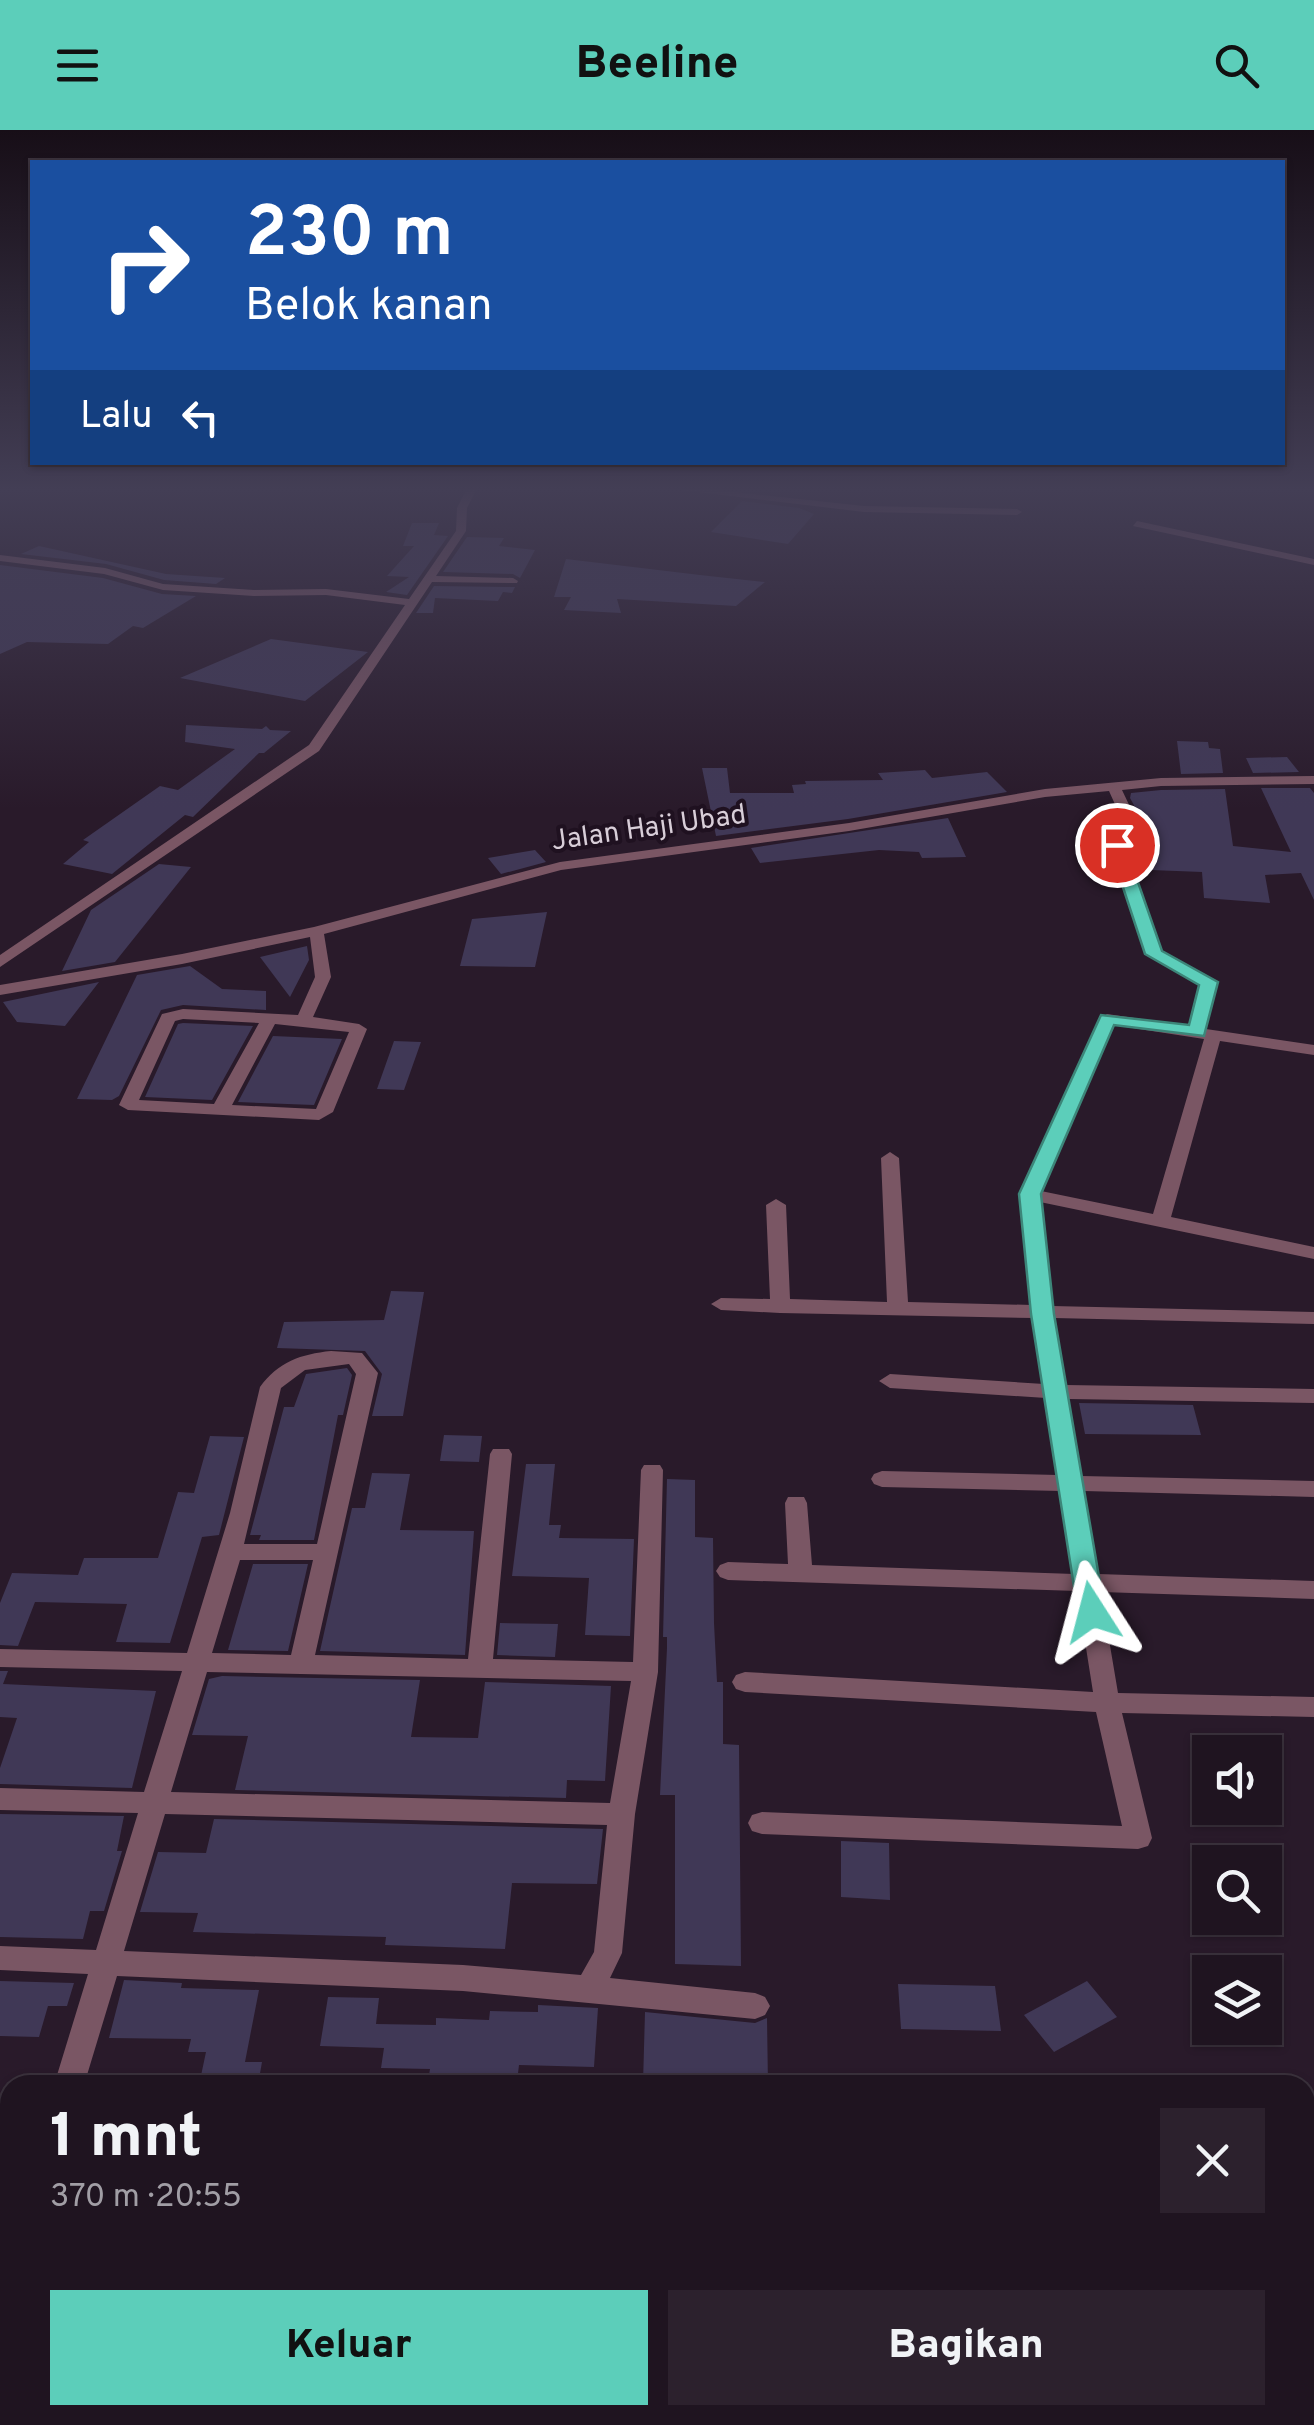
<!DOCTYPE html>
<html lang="id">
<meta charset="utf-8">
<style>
:root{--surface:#1f1420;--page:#2c212d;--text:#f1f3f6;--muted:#a19ea5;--line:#3c333e;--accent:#5cceba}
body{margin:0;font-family:Overpass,sans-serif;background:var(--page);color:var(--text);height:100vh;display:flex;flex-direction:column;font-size:38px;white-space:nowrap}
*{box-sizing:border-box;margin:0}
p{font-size:32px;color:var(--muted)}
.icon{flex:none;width:55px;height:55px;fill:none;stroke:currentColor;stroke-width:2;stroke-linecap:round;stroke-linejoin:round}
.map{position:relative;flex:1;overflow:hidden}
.sheet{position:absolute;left:0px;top:1945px;width:1315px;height:350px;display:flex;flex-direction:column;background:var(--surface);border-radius:30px 30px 0 0;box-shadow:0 2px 8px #0004,0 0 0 2px var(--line)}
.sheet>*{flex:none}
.hud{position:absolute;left:30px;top:30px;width:1255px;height:305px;border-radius:0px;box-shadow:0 2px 8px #0004,0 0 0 2px var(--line);background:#1a4fa0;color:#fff;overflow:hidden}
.tools{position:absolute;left:1192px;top:1605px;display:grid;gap:20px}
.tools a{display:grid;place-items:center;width:90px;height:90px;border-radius:0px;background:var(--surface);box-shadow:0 2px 8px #0004,0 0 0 2px var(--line);font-size:50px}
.pin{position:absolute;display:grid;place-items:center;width:85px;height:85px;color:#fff;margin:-42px;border:5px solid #fff;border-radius:50%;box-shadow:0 2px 10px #0007}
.me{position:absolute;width:110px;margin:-55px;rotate:351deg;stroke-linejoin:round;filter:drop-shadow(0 0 8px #0008)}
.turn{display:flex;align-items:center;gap:35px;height:210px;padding:0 50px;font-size:45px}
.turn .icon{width:130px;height:130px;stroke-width:2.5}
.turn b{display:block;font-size:70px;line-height:85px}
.then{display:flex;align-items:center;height:95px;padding:0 50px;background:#0003;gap:20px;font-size:38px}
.round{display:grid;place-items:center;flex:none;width:105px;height:105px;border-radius:0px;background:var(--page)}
.overview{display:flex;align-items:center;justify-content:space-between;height:170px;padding:0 50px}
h1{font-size:60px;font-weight:800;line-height:75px}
.button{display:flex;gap:20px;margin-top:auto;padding:20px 50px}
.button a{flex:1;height:115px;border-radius:0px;background:var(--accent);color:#111;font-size:40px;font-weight:800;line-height:115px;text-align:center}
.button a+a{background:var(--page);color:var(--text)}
header{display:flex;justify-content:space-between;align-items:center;height:130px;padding:0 50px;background:var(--accent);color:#111;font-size:45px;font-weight:800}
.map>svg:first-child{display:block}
.building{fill:#403856}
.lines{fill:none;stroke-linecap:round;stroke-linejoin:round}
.minor{fill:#7a5664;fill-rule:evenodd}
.route{fill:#5cceba;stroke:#3c8679;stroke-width:2.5}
.labels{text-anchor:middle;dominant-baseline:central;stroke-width:8;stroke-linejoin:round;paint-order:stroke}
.far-street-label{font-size:28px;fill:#d8ced8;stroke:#1f1120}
</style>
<header><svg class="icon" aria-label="menu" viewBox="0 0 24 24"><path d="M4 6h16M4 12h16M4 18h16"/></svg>Beeline<svg class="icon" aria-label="search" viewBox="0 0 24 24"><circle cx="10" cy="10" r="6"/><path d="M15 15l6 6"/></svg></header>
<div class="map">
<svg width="1314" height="2295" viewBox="0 0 1314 2295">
<rect width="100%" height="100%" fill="#291a2a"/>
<!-- building -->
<path class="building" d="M742,371L799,378L814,384L788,414L711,402Z
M412,393H439L434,405L448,406L407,465L386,462L409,447L387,446L414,416H403Z
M467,407L504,408L499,416L535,420L520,448L513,444L443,442Z
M39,416L166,444L225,448L216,454L164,450L106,434L21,424Z
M566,429L700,445L765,452L736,476L617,469L621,483L564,480L571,467H554Z
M0,435L103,448L162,464L196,466L143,498L133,496L108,514L27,512L0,524Z
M434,456L515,457L512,463L503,462L498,471L435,468L433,483H416Z
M271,509L368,522L305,571L180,548Z
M186,595L262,599L266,596L270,600L291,601L264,623H259L193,687L185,685L112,744L63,734L89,712L83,710L160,656L178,660L235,619L185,612Z
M1177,611L1208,612L1209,618L1220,619L1223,643L1181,644Z
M1287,627L1299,642L1253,643L1246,628Z
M702,638H727L730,663H794L792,655L806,654L805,651L883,650L878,643L925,640L932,648L987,642L1007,662L848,689L716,706Z
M1261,658H1310L1314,663V770L1301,743L1265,745L1270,773L1204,768L1202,742L1151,740L1152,735L1141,733L1148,701L1130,668L1131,663L1161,660L1225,659L1233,716L1291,722Z
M948,688L966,727L922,728L919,722L879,720L760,733L751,718Z
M535,720L546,732L501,744L488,728Z
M159,734L191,737L115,832L62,841L91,780Z
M547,782L535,837L460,836L472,789Z
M307,816L309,830L290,867L260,827Z
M190,836L222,859L266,861V880L183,875L161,880L119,966L112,970L77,969L137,845Z
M99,852L65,896L17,892L3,872Z
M183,893L253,896L212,970L145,967L178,894Z
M273,906L342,909L314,975L238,972Z
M394,911L421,912L404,960L377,959Z
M391,1161L424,1162L403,1286H372L382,1244L365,1221L277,1218L284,1192L384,1190Z
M347,1238L352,1245L343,1285H338L314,1410H259L261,1405H250L284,1277H294L306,1244Z
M1079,1273L1193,1275L1201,1305L1085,1304Z
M444,1305L482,1306L479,1332L440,1331Z
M210,1306L244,1307L219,1405L202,1407L170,1513L116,1512L127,1474L35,1472L18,1516L0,1515V1473L12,1443L78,1445L84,1428H158L178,1362L194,1363Z
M526,1334H555L549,1395H561L559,1408L634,1409L630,1506L585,1505L589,1448L512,1446Z
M372,1343L410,1344L400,1400L474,1401L465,1525L320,1521L352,1378H365Z
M667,1349L695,1350V1407L713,1408L714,1493L717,1552H723V1614L739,1615L741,1836L675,1834V1665H660L667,1518V1507H663Z
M253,1434H308L288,1521L228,1520Z
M500,1493L558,1494L555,1527L497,1525Z
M0,1541H8L3,1554L156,1561L132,1658L0,1654V1638L17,1588L0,1587Z
M222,1546L420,1550L411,1607L478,1608L485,1552L611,1556L605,1651L567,1650L566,1668L235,1660L248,1606L192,1605L209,1549Z
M0,1684L124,1686L117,1721H122L104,1781H90L83,1809L0,1807Z
M214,1689L603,1699L597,1754L512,1753L505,1819L385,1815L386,1807L193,1802L198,1783L140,1782L158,1722L206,1723Z
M841,1711L889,1713L890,1770L841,1767Z
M124,1850L182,1853L181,1858L259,1860L245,1932H262L258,1955H199L206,1922H188L191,1909L109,1908Z
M0,1851L74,1853L67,1876H48L39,1907L0,1906Z
M1087,1851L1117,1887L1054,1922L1024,1885Z
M898,1854L995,1856L1001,1901L901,1899Z
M328,1867L379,1868L376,1894L436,1895V1888L489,1890L490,1881L538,1882V1875L598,1878L594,1937L519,1935L517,1952L482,1951L483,1946L429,1945L430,1939L381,1938L384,1918L320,1916Z
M645,1882L755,1893L767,1888L768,1955L643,1954Z"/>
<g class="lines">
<!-- minor -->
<path class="minor" d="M467,358H477L467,378L466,401L436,446L513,448L518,451L517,453L432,452L319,621L0,837V825L309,615L405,475L326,465L254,466L163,460L104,444L0,431V425L105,438L163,454L254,460L326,459L409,469L456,401L457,378Z
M664,358H697L864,376L1017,379L1022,382L1017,385L864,382Z
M1137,391L1314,429V435L1133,396Z
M1314,646V654L1161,656L1122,660L1142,702L1125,716L1161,821L1216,852L1206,899L1314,915V925L1220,911L1171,1087L1314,1117V1129L1040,1072L1052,1176L1314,1182V1194L1054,1188L1066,1255L1314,1259V1273L1068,1269L1081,1346L1314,1351V1367L1084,1361L1098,1444L1314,1451V1469L1101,1462L1118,1563L1314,1567V1587L1122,1583L1152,1708L1148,1716L1138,1719L762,1704L752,1701L748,1693L752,1685L762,1682L1122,1696L1096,1582L745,1562L736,1559L732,1552L736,1545L745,1542L1093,1562L1077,1461L728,1450L720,1447L716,1441L720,1435L728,1432L788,1434L785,1373L788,1367H804L807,1373L812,1435L1074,1444L1061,1361L882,1357L874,1354L871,1349L874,1344L882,1341L1058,1345L1046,1268L890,1258L879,1251L890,1244L1044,1254L1034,1188L780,1183L721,1180L711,1174L721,1168L770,1169L766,1075L776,1069L786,1075L790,1169L887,1172L881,1028L890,1022L899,1028L908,1172L1032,1175L1021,1064L1099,889L1107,884L1190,896L1199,854L1146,824L1110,715L1127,701L1109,661L1045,667L849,701L561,740L324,804L331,847L313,887L359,894L367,899L333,982L319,990L128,980L119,975L162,884L183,879L298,885L315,847L310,807L182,834L0,865V855L182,824L314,797L560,732L849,693L1045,659L1161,648ZM183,889L259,893L214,974L139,970L175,891ZM275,894L349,902L316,979L232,975ZM1113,895L1204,909L1153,1084L1041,1061Z
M331,1221L362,1223L378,1243L315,1525L468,1529L490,1324L493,1319H509L512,1324L493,1529L633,1532L641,1340L644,1335H660L663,1340L658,1542L635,1684L622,1823L610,1848L755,1863L765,1867L770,1876L765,1885L755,1889L463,1861L117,1846L84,1955H54L88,1844L0,1840V1816L96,1820L138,1683L0,1680V1658L144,1662L182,1541L0,1537V1519L187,1523L230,1383L260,1257C278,1232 301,1224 331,1221ZM349,1234L356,1244L317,1414H244L281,1258L305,1240ZM240,1430H313L291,1525L212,1523ZM207,1542L631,1551L610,1673L171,1662ZM165,1684L607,1695L594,1822L581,1845L463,1835L124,1821Z
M0,2031L10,2032V2062L0,2061Z
M10,2139V2202L0,2206V2143Z
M0,2265H10V2285H26L22,2294L0,2295Z
M60,2285H331L335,2295H64Z"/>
</g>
<!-- sky -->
<linearGradient id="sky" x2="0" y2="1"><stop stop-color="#170e17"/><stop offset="0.53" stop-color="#433e55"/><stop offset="1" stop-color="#433e55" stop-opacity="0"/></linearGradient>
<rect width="1314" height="679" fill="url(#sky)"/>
<!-- route -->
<path class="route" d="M1117,710L1125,715L1162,821L1218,852L1204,906L1114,895L1041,1064L1054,1184L1105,1482L1101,1490H1082L1078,1482L1031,1184L1019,1064L1101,885L1189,895L1199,855L1145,824L1109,715Z"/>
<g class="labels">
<!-- far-street labels -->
<g class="far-street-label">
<text transform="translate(649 699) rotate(-8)">Jalan Haji Ubad</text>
</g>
</g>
</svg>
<div class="tools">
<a><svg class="icon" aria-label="sound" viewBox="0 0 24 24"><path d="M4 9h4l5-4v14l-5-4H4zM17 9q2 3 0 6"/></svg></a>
<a><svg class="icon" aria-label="search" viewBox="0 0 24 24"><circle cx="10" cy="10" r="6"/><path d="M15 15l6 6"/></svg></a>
<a><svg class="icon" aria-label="layers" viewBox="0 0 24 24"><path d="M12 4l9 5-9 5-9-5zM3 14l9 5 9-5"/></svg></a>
</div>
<div class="pin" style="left:1117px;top:715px;background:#d93025"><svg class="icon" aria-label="arrive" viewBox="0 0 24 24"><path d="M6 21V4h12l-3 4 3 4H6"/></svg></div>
<svg class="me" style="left:1092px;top:1482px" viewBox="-20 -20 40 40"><path d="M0-17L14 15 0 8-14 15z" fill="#5cceba" stroke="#fff" stroke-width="4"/></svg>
<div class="hud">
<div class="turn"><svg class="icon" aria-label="right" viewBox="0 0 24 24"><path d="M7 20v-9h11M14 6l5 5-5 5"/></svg><div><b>230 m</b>Belok kanan</div></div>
<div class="then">Lalu<svg class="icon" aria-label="left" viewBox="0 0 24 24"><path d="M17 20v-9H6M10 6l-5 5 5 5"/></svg></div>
</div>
<section class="sheet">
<div class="overview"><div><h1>1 mnt</h1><p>370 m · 20:55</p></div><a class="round"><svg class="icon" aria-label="close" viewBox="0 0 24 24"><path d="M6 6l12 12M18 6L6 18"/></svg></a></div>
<div class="button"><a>Keluar</a><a>Bagikan</a></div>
</section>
</div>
